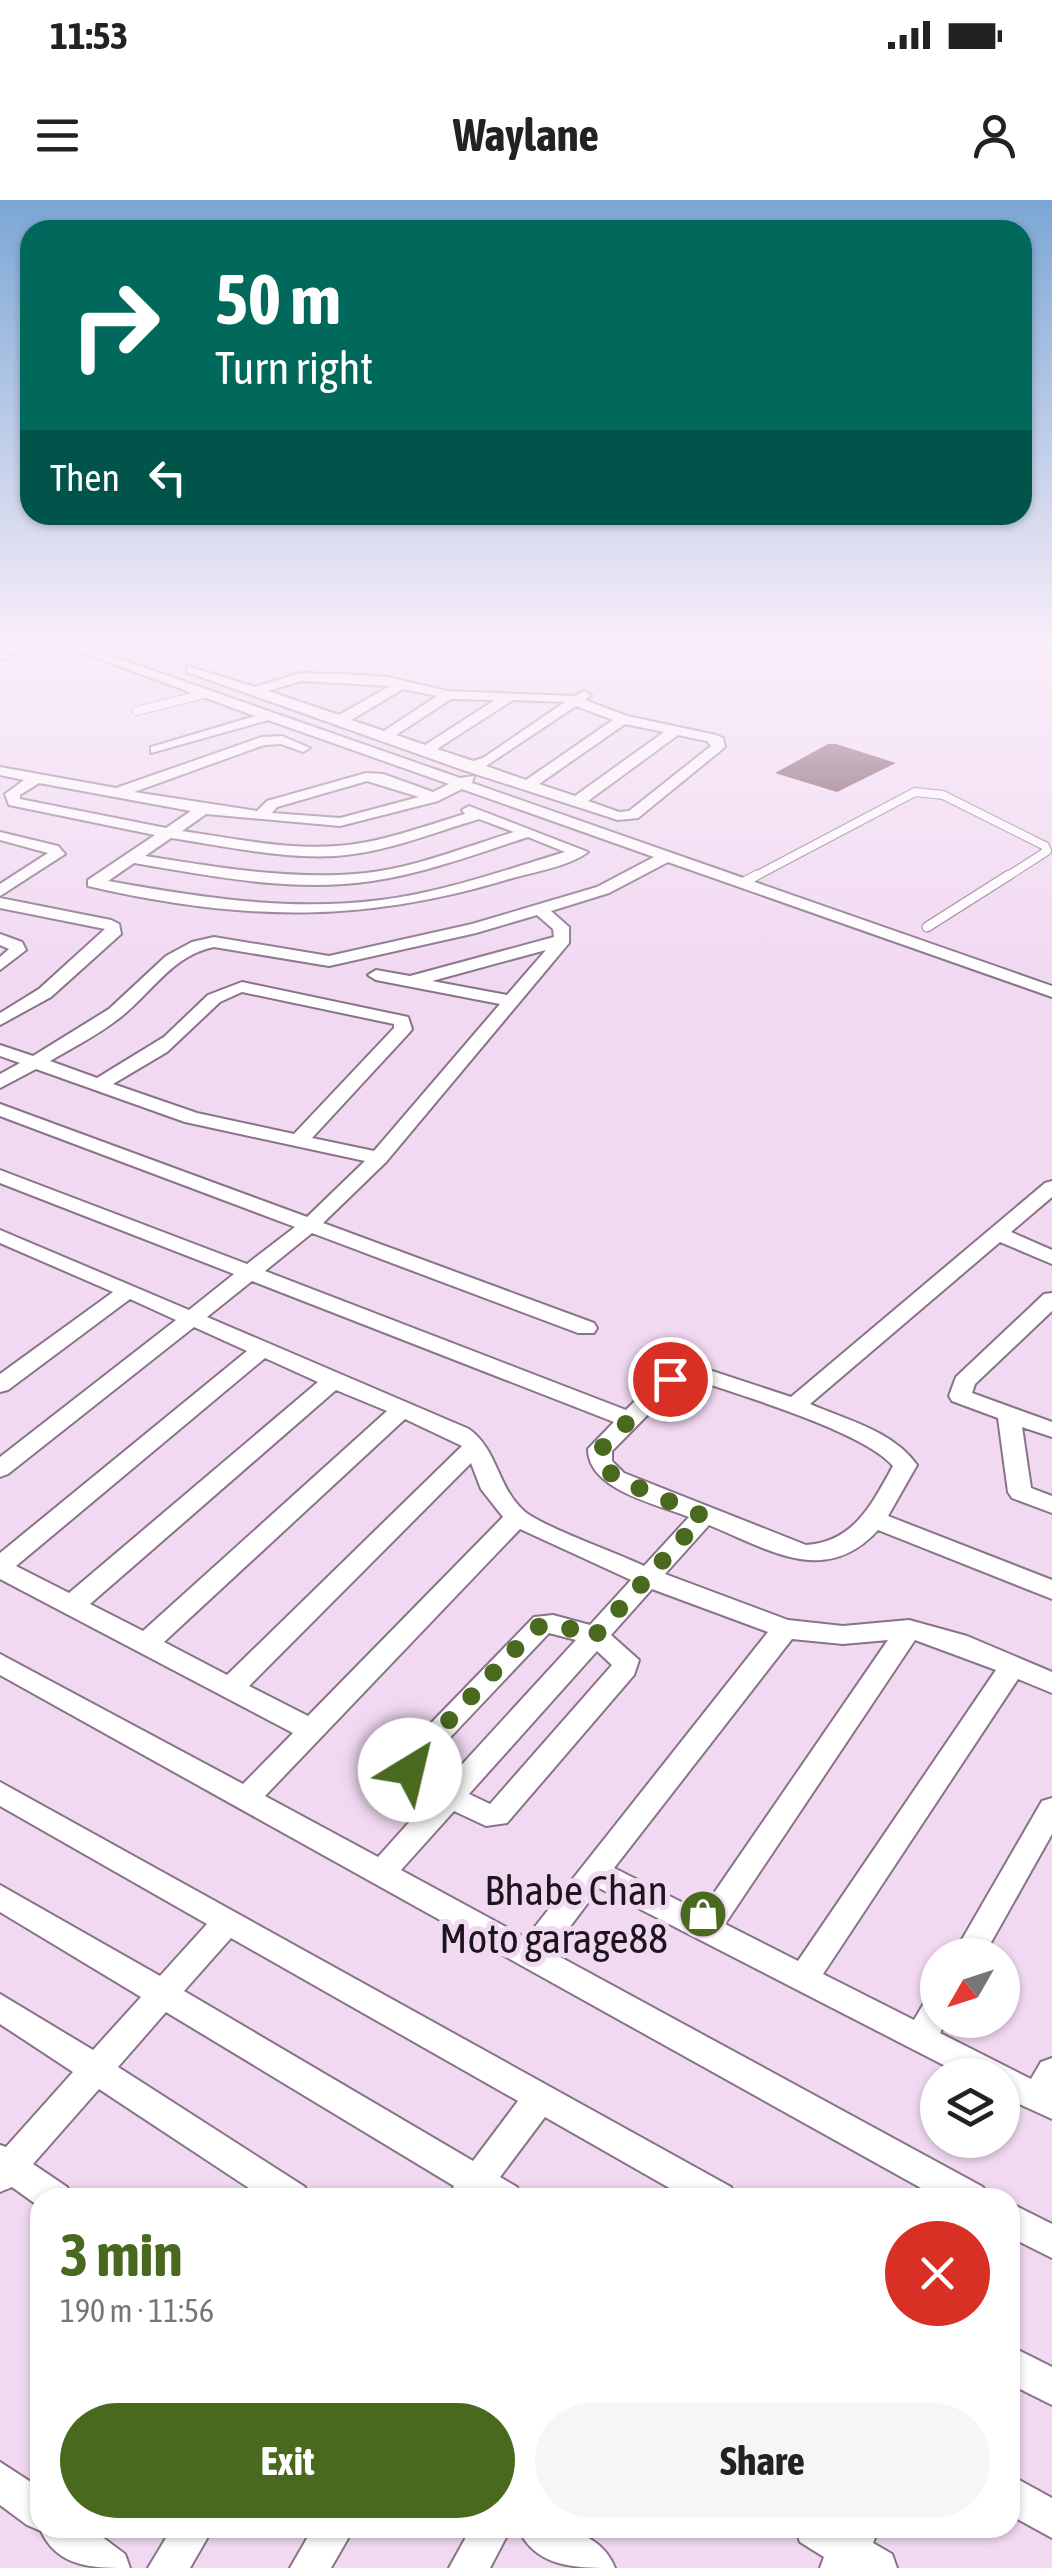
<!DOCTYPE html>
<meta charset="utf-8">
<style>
:root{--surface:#fff;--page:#f6f6f6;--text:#222;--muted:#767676;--accent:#49691f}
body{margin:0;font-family:"Asap Condensed",sans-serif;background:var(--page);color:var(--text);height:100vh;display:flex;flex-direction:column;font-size:38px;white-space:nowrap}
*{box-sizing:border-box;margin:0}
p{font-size:32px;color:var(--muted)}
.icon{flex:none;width:55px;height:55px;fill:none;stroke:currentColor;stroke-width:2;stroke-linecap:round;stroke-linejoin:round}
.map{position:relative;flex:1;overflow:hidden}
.drawer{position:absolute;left:30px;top:1988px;width:990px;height:350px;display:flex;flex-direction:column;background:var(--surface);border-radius:30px;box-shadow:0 2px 8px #0004}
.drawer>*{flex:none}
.banner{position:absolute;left:20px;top:20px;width:1012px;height:305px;border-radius:30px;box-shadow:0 2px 8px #0004;background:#00695c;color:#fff;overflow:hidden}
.needle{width:65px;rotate:231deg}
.fabs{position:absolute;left:920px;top:1738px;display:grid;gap:20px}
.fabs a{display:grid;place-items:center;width:100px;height:100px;border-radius:50%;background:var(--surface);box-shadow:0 2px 8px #0004;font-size:50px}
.pin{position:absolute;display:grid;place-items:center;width:85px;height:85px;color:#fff;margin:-42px;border:5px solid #fff;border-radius:50%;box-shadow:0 2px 10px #0007}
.me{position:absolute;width:110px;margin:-55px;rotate:36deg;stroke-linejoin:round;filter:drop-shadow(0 0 8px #0008)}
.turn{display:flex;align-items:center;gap:35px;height:210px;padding:0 30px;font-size:45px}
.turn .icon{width:130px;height:130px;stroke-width:2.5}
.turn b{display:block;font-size:70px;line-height:85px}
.then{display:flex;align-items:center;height:95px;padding:0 30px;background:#0003;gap:20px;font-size:38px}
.round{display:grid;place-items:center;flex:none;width:105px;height:105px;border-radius:52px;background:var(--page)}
.summary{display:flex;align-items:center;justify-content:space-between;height:170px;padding:0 30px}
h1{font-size:60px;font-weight:700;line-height:75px;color:var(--accent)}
.button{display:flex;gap:20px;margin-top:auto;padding:20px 30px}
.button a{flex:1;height:115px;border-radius:60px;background:var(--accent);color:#fff;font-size:40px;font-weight:700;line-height:115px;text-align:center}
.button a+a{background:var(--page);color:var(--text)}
.status{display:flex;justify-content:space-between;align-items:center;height:70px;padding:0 50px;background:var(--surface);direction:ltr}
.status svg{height:28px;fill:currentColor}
header{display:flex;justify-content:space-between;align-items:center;height:130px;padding:0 30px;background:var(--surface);font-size:45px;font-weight:700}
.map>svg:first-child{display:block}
.building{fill:#663b4a}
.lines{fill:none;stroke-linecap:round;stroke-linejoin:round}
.lane-far1-casing{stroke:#887389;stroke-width:10}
.lane-casing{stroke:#887389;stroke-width:11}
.street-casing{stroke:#887389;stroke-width:4}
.lane-far1{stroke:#fff;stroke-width:8}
.lane{stroke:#fff;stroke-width:9}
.street{fill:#fff;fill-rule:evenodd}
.route{stroke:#49691f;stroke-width:18;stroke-dasharray:0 32.4}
.labels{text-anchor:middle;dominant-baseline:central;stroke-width:10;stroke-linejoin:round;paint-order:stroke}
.near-poi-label{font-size:42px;fill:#1d151e;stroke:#f1d9f2;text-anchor:end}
</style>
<div class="status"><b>11:53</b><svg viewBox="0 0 49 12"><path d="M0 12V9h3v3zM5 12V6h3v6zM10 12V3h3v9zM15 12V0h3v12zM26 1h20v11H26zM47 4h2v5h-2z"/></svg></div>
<header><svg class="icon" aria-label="menu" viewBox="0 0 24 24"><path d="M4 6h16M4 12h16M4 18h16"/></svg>Waylane<svg class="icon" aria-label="person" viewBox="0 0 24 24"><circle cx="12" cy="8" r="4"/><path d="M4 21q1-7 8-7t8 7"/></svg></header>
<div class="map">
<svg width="1052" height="2368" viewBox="0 0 1052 2368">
<rect width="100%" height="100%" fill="#f1d9f2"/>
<!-- building -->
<path class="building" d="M828,544H836L896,563L837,592L775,573Z"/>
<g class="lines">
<!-- lane-far1 casing -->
<g class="lane-far1-casing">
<path id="lane-far1" d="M137,511L204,494
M752,678L915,592L943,595L1045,646L1047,651L1005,678"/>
</g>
<!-- lane casing -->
<g class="lane-casing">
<path id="lane" d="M742,683L757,675
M927,727L1009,675"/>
</g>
<!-- street casing -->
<g class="street-casing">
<path id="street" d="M15,445H32L0,460V451Z
M62,445H80L460,578L474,576L472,583L1052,786V797L668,662L609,693L551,711L569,727V743L386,962L323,1023L594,1123L597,1128L594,1133H578L312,1033L265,1071L626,1210L662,1174L700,1167L791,1197L1045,983L1052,981V997L1011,1032L1052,1050V1064L1000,1042L810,1204C847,1220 893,1231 917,1265L888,1316L1052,1380V1399L878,1330C825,1388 768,1349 709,1325L665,1374L788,1420L843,1426L909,1420L967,1436L1052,1472V1493L1018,1479L823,1774L914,1820L927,1798L938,1794V1820H947L940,1833L1031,1879L1041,1862L1052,1858V1919L1002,1896V1875H963L599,1688L551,1752L983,1987L988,1998H939L0,1475V1454L243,1584L293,1533L0,1379V1353L247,1151L194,1127L8,1274L0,1277V1257L176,1120L130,1099L8,1190L0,1192V1174L113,1092L0,1043V1030L189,1110L234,1074L0,983V970L247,1064L295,1027L0,916V904L307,1017L365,961L185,922L36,869L0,888V874L20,863L0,856V845L33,856L109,809L166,756L192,742L214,737L329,756L472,724L597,687L654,657L462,589L438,601L340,626L206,614L182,631C233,638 286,650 337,646C381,643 424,626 465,614L462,610L469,606L588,652C568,667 533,672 509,679C361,724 239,721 88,686V680L155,635L9,605L5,594L24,580L0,575V567L116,588L262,537L282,536L310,548L303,552L281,544L264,545L134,592L257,611L267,601L366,573L383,574L433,592L449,584L268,520L151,553V547L255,516ZM367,581L419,597L340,618L272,613L277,607ZM39,583L191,611L166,628L20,599V595ZM479,619L514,632C465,647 417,667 366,673C292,681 218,667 145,656L171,638C225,646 280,659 335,656C384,653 432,633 479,619ZM528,637L565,652C505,670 444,692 381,700C289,712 198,697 108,681L134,663C212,676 293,693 372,681C425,673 476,654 528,637ZM537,715L553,729L554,737L410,776L376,770L368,775L376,780L500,804L374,951L312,938L409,833L412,829L408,817L242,782L208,795L164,837L97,878L50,861C74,847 100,834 122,816C153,791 173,755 214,747L329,766L476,733ZM546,750L507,795L432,781ZM242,792L394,824V828L294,934L197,913L113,884L167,852L220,802ZM252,1081L614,1222L588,1249C588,1290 657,1304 689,1317L644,1366C617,1353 543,1327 524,1311C497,1287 498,1250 469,1229L207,1117ZM265,1158L318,1182L69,1393L16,1366ZM699,1181C744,1196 866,1233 893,1266C872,1304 854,1342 806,1345L624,1273L612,1261V1251L677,1185ZM336,1190L387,1211L143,1431L90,1404ZM405,1219L462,1246L227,1475L164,1442ZM471,1263L481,1289L503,1317L308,1516L249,1486ZM520,1329L631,1380L590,1425L553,1415L534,1417L402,1553L396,1570C405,1586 414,1591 430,1599L378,1657L265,1596ZM652,1389L768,1432L526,1738L401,1670L454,1611L486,1626L507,1623L634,1475L639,1460L611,1435ZM549,1433L576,1440L446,1582L426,1571L425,1564ZM792,1439L843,1444L888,1440L701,1712L614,1668ZM915,1440L996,1470L798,1761L725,1724ZM597,1451L612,1465L490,1604L469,1594Z
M187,466L255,487L300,473L345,474L387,477L448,491L574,496L584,491L591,495L585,500L627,516L716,535L723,538L725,547L638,618L618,620L463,570L187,472ZM301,481L390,486L339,515L268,491ZM403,489L437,496L384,531L351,520ZM451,499L495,500L425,545L396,535ZM513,500L565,502L483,558L473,561L437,549ZM576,506L613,520L526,580L486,566ZM625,524L664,532L575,596L539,584ZM678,535L707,541L711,546L629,611L619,612L588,601Z
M0,632L58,646L65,654L0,696V684L48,653L0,640Z
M0,698L111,720L119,724L121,734L51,797L0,825V813L39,789L105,729L0,708Z
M0,734L22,742L26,750L0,770V757L9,749L0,745Z
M1052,1093V1111L975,1184L972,1193L1052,1222V1237L1022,1227L1031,1288L1052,1296V1313L1012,1298L1008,1292L998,1218L952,1201L949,1196L956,1177L1044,1094Z
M0,1582L731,1987L736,1998H687L545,1917L500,1977L517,1987L522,1998H448L454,1986L166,1812L118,1867L305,1987L310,1998H264L99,1889L33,1964L67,1987L72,1998H40V2007L12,1987L0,1992V1945L6,1947L73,1872L0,1824V1794L93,1850L141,1797L0,1712V1685L160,1776L207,1724L0,1606ZM231,1738L518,1901L473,1961L184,1791Z
M1052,1598V1634L984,1755H953L1042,1601Z
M1010,2003L1052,2024V2058L1010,2037Z
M1010,2146L1052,2167V2205L1010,2184Z
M0,2262L40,2288V2328H90L125,2354L130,2368C94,2368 58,2368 41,2331L27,2325L0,2305Z
M1010,2275L1052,2298V2338L1010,2315Z
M172,2328H213L190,2368H148Z
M313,2328H354L331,2368H290Z
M471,2328H511L490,2368H449Z
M518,2328C555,2326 599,2328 615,2368C577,2368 535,2368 518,2328Z
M795,2328H879L873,2343L892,2354L897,2368H820L824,2357L800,2342Z"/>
</g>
<!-- lane-far1 -->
<use href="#lane-far1" class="lane-far1"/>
<!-- lane -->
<use href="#lane" class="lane"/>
<!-- street -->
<use href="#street" class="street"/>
</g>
<!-- sky -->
<linearGradient id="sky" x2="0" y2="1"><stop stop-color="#7ba7d5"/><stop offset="0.57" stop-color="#f9eef9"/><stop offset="1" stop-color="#f9eef9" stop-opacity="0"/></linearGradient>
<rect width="1052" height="777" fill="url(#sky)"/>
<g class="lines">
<!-- route -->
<path class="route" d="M410,1570L412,1560L533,1430C553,1416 572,1430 592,1439L703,1316L616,1278L600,1263V1250L670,1179"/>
</g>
<!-- icons -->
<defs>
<g id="shop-disc" transform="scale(2.5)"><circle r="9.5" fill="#49691f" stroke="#f1d9f2"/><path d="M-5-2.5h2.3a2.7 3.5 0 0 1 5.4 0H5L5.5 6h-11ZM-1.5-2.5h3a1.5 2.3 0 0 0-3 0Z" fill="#fff"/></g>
</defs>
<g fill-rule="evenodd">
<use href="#shop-disc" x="703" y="1714"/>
</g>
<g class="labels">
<!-- near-poi labels -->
<g class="near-poi-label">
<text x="668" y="1690">Bhabe Chan<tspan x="668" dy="48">Moto garage88</tspan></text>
</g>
</g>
</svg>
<div class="fabs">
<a><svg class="needle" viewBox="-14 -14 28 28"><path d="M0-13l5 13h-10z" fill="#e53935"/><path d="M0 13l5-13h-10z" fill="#767676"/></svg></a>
<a><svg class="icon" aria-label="layers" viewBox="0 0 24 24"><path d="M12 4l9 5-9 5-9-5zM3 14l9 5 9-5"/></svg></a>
</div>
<div class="pin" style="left:670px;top:1179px;background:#d93025"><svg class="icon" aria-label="arrive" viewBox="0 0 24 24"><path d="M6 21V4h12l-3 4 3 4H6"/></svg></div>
<svg class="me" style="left:410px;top:1570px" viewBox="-20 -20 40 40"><circle r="19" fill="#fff"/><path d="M0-13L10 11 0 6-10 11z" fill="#49691f"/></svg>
<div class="banner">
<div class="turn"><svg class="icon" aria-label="right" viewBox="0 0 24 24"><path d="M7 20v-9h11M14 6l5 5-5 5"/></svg><div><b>50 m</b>Turn right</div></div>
<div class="then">Then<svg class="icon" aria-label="left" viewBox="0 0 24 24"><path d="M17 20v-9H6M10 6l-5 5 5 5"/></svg></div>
</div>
<section class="drawer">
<div class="summary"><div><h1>3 min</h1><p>190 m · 11:56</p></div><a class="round" style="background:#d93025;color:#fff"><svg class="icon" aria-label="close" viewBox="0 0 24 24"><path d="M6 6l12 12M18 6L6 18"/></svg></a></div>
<div class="button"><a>Exit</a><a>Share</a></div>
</section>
</div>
